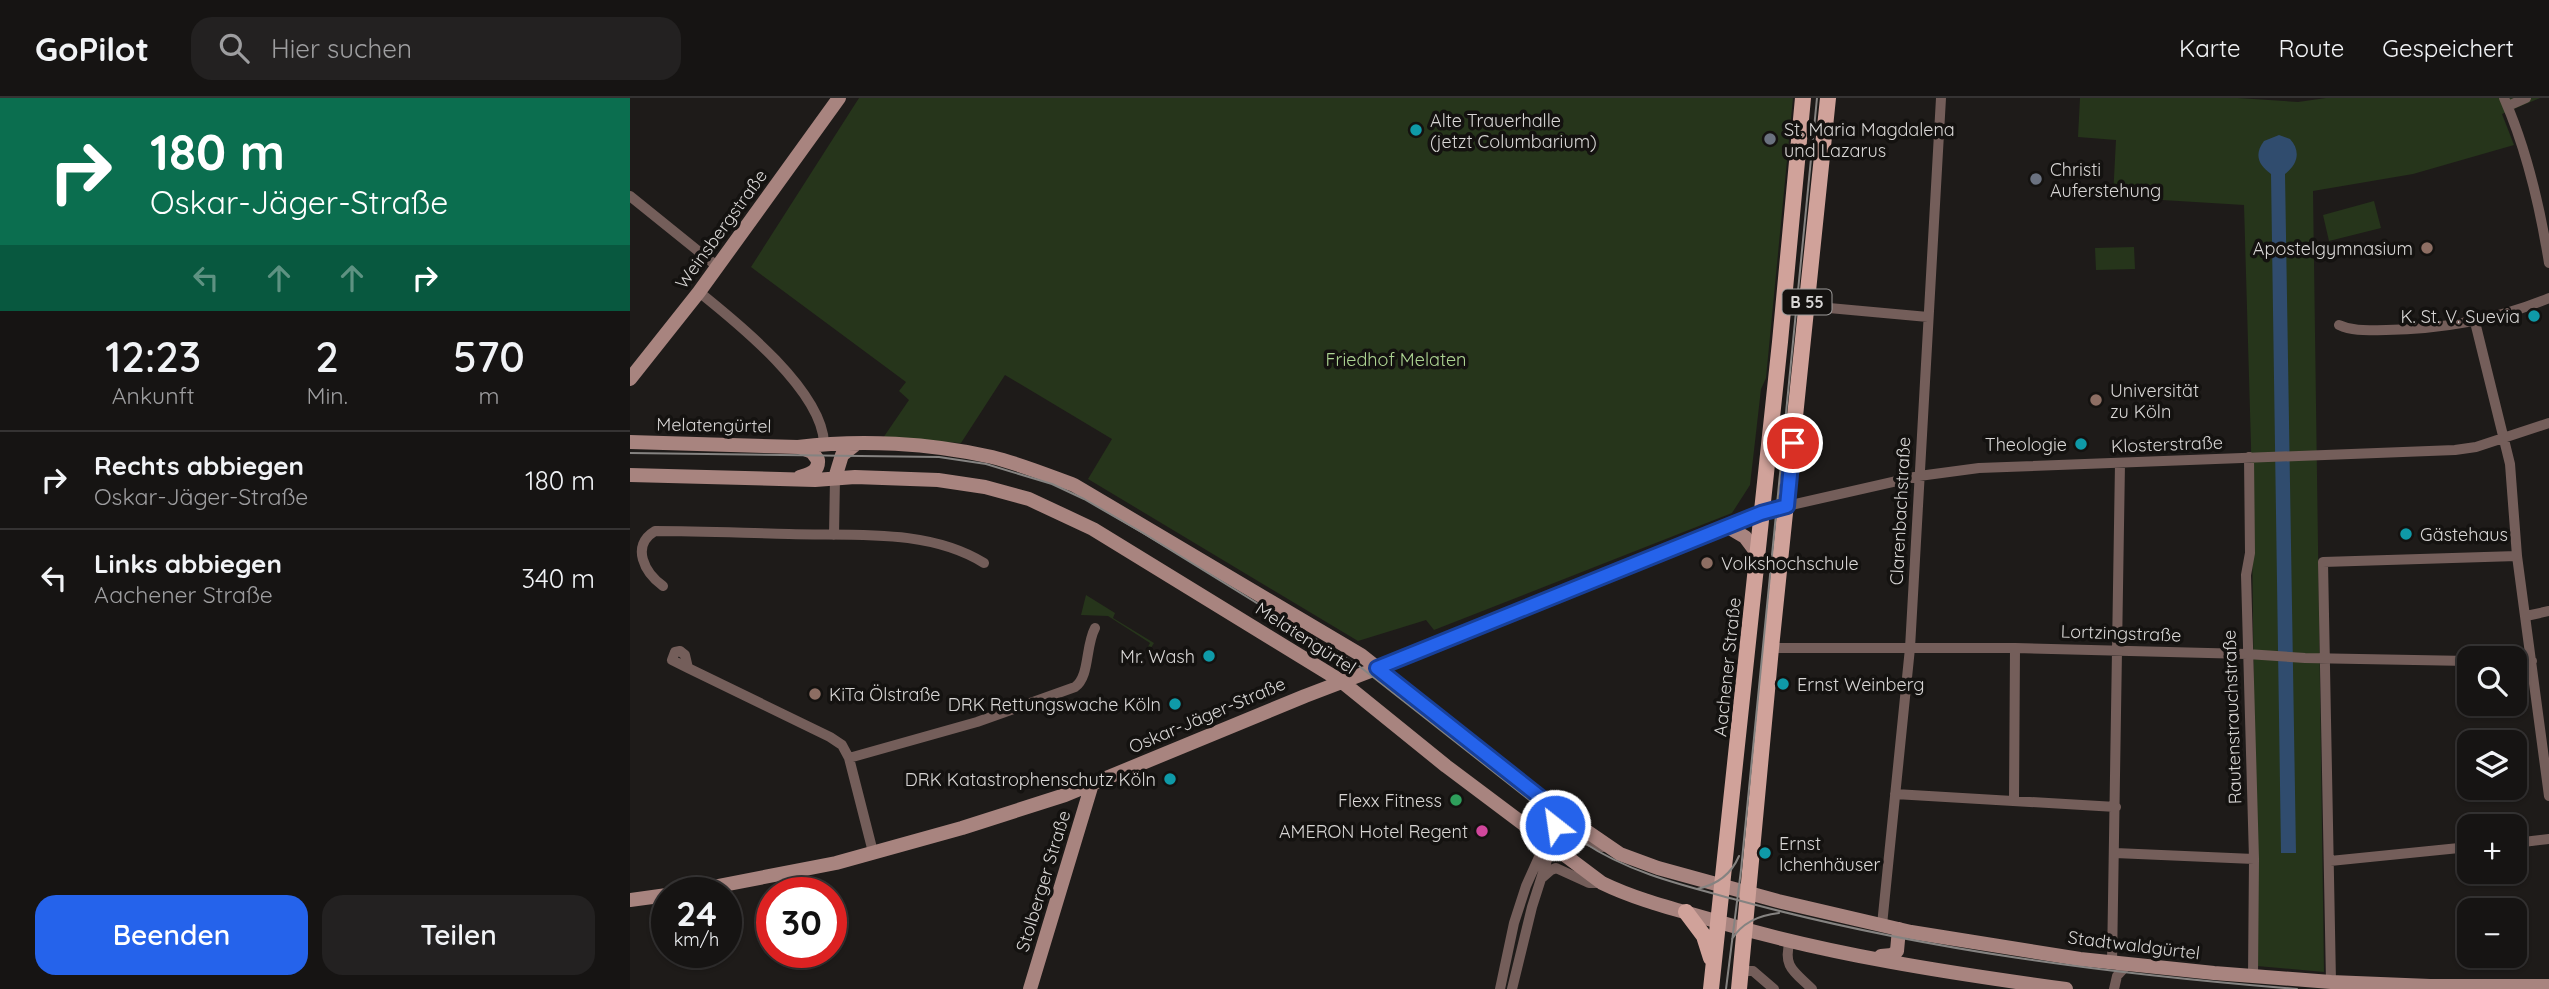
<!DOCTYPE html>
<html lang="de">
<meta charset="utf-8">
<style>
:root{--surface:#161413;--page:#232121;--text:#f1f3f6;--muted:#9e9ea0;--line:#353333;--accent:#2563eb}
body{margin:0;font-family:Quicksand,sans-serif;background:var(--page);color:var(--text);height:100vh;display:flex;flex-direction:column;font-size:26px;white-space:nowrap}
*{box-sizing:border-box;margin:0}
p{font-size:23px;color:var(--muted)}
.icon{flex:none;width:38px;height:38px;fill:none;stroke:currentColor;stroke-width:2;stroke-linecap:round;stroke-linejoin:round}
.map{position:relative;flex:1;overflow:hidden}
.side{display:flex;flex-direction:column;background:var(--surface);width:630px}
.side>*{flex:none}
.guide{background:#0b6e4f;color:#fff;overflow:hidden}
.fabs{position:absolute;left:1827px;top:548px;display:grid;gap:14px}
.fabs a{display:grid;place-items:center;width:70px;height:70px;border-radius:14px;background:var(--surface);box-shadow:0 2px 5px #0004,0 0 0 2px var(--line);font-size:35px}
.speed{position:absolute;left:21px;top:779px;display:flex;gap:14px;font-size:35px;font-weight:700;text-align:center}
.speed>*{display:grid;place-content:center;width:91px;height:91px;border-radius:50%;background:var(--surface);box-shadow:0 2px 5px #0004,0 0 0 2px var(--line);line-height:1}
.speed small{font-size:18px;font-weight:400}
.speed .limit{border:10px solid #d22;background:#fff;color:#111}
.pin{position:absolute;display:grid;place-items:center;width:60px;height:60px;color:#fff;margin:-30px;border:4px solid #fff;border-radius:50%;box-shadow:0 2px 7px #0007}
.me{position:absolute;width:77px;margin:-38px;rotate:330deg;stroke-linejoin:round;filter:drop-shadow(0 0 5px #0008)}
.turn{display:flex;align-items:center;gap:24px;height:147px;padding:0 35px;font-size:32px}
.turn .icon{width:91px;height:91px;stroke-width:2.5}
.turn b{display:block;font-size:49px;line-height:60px}
.lanes{display:flex;align-items:center;height:66px;padding:0 35px;background:#0003;justify-content:center;gap:35px;direction:ltr}
.lanes .off{opacity:.35}
.eta{display:flex;justify-content:space-evenly;align-items:center;height:119px;text-align:center}
.eta b{font-size:42px;font-weight:600;line-height:49px}
.cta{display:flex;gap:14px;margin-top:auto;padding:14px 35px}
.cta a{flex:1;height:80px;border-radius:21px;background:var(--accent);color:#fff;font-size:28px;font-weight:600;line-height:80px;text-align:center}
.cta a+a{background:var(--page);color:var(--text)}
ul{padding:0;list-style:none}
li{display:flex;align-items:center;gap:21px;height:98px;padding:0 35px;border-top:2px solid var(--line)}
li div{flex:1}
li b{display:block;font-size:26px}
li em{font-style:normal}
header{display:flex;align-items:center;gap:42px;box-sizing:border-box;height:98px;padding:0 35px;background:var(--surface);border-bottom:2px solid var(--line)}
header strong{font-size:33px}
nav{display:flex;gap:38px;margin-inline-start:auto;font-size:24px}
.search{width:490px;height:63px;background:var(--page);display:flex;align-items:center;gap:18px;box-sizing:border-box;padding:0 24px;border-radius:21px;color:var(--muted);font-size:26px}
main{display:flex;flex:1;min-height:0}
.map>svg:first-child{display:block}
.green{fill:#26351b}
.water{fill:#304c6e}
.lines{fill:none;stroke-linecap:round;stroke-linejoin:round}
.street{stroke:#745e5a;stroke-width:10}
.secondary{stroke:#a8847f;stroke-width:14}
.primary{stroke:#d0a29a;stroke-width:16}
.tram{stroke:#858381;stroke-width:2}
.route-casing{stroke:#184099;stroke-width:18}
.route{stroke:#2563eb;stroke-width:12}
.culture-dot{fill:#0f9aa8;stroke:#141210;stroke-width:2.5}
.worship-dot{fill:#6b7280;stroke:#141210;stroke-width:2.5}
.education-dot{fill:#8d6e63;stroke:#141210;stroke-width:2.5}
.leisure-dot{fill:#2e9e5b;stroke:#141210;stroke-width:2.5}
.hotel-dot{fill:#d1479c;stroke:#141210;stroke-width:2.5}
.labels{text-anchor:middle;dominant-baseline:central;stroke-width:7;stroke-linejoin:round;paint-order:stroke}
.shield{fill:#141210;stroke:#9d9b9a;stroke-width:2}
.shield-label{font-size:16px;font-weight:bold;fill:#d8d6d5}
.poi-label{font-size:18px;fill:#d8d6d5;stroke:#141210;text-anchor:start}
.street-label{font-size:18px;fill:#d8d6d5;stroke:#141210}
.park-label{font-size:18px;fill:#add493;stroke:#141210}
</style>
<header>
<strong>GoPilot</strong>
<div class="search"><svg class="icon" aria-label="search" viewBox="0 0 24 24"><circle cx="10" cy="10" r="6"/><path d="M15 15l6 6"/></svg>Hier suchen</div>
<nav><a>Karte</a><a>Route</a><a>Gespeichert</a></nav>
</header>
<main>
<section class="side">
<div class="guide">
<div class="turn"><svg class="icon" aria-label="right" viewBox="0 0 24 24"><path d="M7 20v-9h11M14 6l5 5-5 5"/></svg><div><b>180 m</b>Oskar-Jäger-Straße</div></div>
<div class="lanes"><svg class="icon off" aria-label="left" viewBox="0 0 24 24"><path d="M17 20v-9H6M10 6l-5 5 5 5"/></svg><svg class="icon off" aria-label="ahead" viewBox="0 0 24 24"><path d="M12 20V5M6 11l6-6 6 6"/></svg><svg class="icon off" aria-label="ahead" viewBox="0 0 24 24"><path d="M12 20V5M6 11l6-6 6 6"/></svg><svg class="icon" aria-label="right" viewBox="0 0 24 24"><path d="M7 20v-9h11M14 6l5 5-5 5"/></svg></div>
</div>
<div class="eta">
<div><b>12:23</b><p>Ankunft</p></div>
<div><b>2</b><p>Min.</p></div>
<div><b>570</b><p>m</p></div>
</div>
<ul>
<li><svg class="icon" aria-label="right" viewBox="0 0 24 24"><path d="M7 20v-9h11M14 6l5 5-5 5"/></svg><div><b>Rechts abbiegen</b><p>Oskar-Jäger-Straße</p></div><em>180 m</em></li>
<li><svg class="icon" aria-label="left" viewBox="0 0 24 24"><path d="M17 20v-9H6M10 6l-5 5 5 5"/></svg><div><b>Links abbiegen</b><p>Aachener Straße</p></div><em>340 m</em></li>
</ul>
<div class="cta"><a>Beenden</a><a>Teilen</a></div>
</section>
<div class="map">
<svg width="1919" height="891" viewBox="0 0 1919 891">
<rect width="100%" height="100%" fill="#1e1b19"/>
<!-- green -->
<path class="green" d="M229,0H1163L1136,280L1131,291L1120,387L1102,415L804,532L796,522L728,543L458,381L482,341L375,277L331,345L253,340L279,302L269,293L276,284L121,169Z
M1450,0H1608L1668,4L1696,0H1910L1872,16L1884,47L1783,76L1683,93L1694,874L1627,868L1621,347L1614,107L1483,99L1486,42L1448,39Z
M1744,103L1751,130L1699,143L1693,117Z
M1504,149L1505,171L1466,172L1465,150Z
M456,497L485,515L483,520L524,545L519,553H516L520,545L478,518L451,517Z"/>
<!-- water -->
<path class="water" d="M1649,37L1660,41C1671,53 1668,66 1655,76L1666,755H1651L1641,76C1628,67 1624,56 1634,43Z"/>
<g class="lines">
<!-- street -->
<path class="street" d="M1874,0C1897,52 1910,109 1919,165
M1878,8L1896,0
M0,98L88,169
M69,194C109,226 192,293 194,345
M1177,208L1298,219
M1845,224L1880,366L1887,458L1919,698
M1709,227C1724,234 1740,232 1756,232C1813,231 1866,222 1919,200
M1619,359L1620,455L1616,477L1624,761L1623,878
M1157,408L1289,378L1349,370L1825,352L1846,349L1919,325
M204,437L205,380
M33,488C15,475 0,448 25,433C69,433 114,435 159,436C222,438 298,430 354,465
M1896,518L1919,513
M1141,550H1385L1617,556L1675,560L1839,563
M1885,564L1902,563
M58,570L55,557L50,553L45,554L42,562L58,570L200,639L212,647L219,660L243,754
M219,660L347,624L445,589C460,578 455,549 465,530
M1265,696L1486,709
M1384,703L1385,550
M1885,745L1919,741
M1485,755L1624,761
M1700,763L1839,749
M913,779L921,772L926,770L959,785H972
M1252,827L1280,550L1311,0
M1160,843C1152,869 1165,874 1182,891
M1482,865L1490,365
M1111,873H1123L1144,891
M1701,884L1693,464L1887,458
M870,891L884,825L896,788L909,759L932,739L938,738L951,740L973,749
M882,891L902,809L925,737L924,721L916,705
M1484,891L1487,878L1497,867"/>
<!-- secondary -->
<path class="secondary" d="M0,281L69,194L209,0
M0,344L168,349C231,341 300,345 362,359C390,366 417,377 444,387L731,557L936,719L990,756L1028,770L1148,803L1281,834L1450,861L1584,875L1701,884L1800,888H1919
M169,349L182,354L188,362C189,374 179,376 170,379
M0,377L185,382L225,379L308,382L355,389L399,401L463,431L711,583L816,668L972,785C1009,803 1049,812 1089,824C1201,857 1319,875 1436,891
M205,380L212,357L226,346
M1098,429L1115,439L1127,455
M57,794L206,765L332,730L435,697L675,598L772,561L1131,415L1157,408
M0,802L37,797
M1251,858L1262,857L1267,853L1269,831
M400,891L462,686"/>
<!-- primary -->
<path class="primary" d="M1056,814L1074,838L1081,860
M1081,891L1150,244L1173,0
M1109,891L1141,550L1198,0"/>
<!-- tram -->
<path class="tram" d="M0,355L309,359L356,366L422,386L454,401L513,435L729,568L953,744C1001,776 1056,788 1111,803C1293,852 1479,876 1667,891
M1067,791C1086,787 1101,777 1109,758
M1102,841C1112,825 1130,817 1149,815
M1096,891L1111,772L1187,0"/>
</g>
<g class="lines">
<!-- route casing -->
<g class="route-casing">
<path id="route" d="M925,727L915,703L747,570L1131,415L1157,408L1163,345"/>
</g>
<!-- route -->
<use href="#route" class="route"/>
</g>
<!-- markers -->
<g class="culture-dot">
<circle cx="786" cy="32" r="7"/>
<circle cx="1904" cy="218" r="7"/>
<circle cx="1451" cy="346" r="7"/>
<circle cx="1776" cy="436" r="7"/>
<circle cx="579" cy="558" r="7"/>
<circle cx="1153" cy="586" r="7"/>
<circle cx="545" cy="606" r="7"/>
<circle cx="540" cy="681" r="7"/>
<circle cx="1135" cy="755" r="7"/>
</g>
<g class="worship-dot">
<circle cx="1140" cy="41" r="7"/>
<circle cx="1406" cy="81" r="7"/>
</g>
<g class="education-dot">
<circle cx="1797" cy="150" r="7"/>
<circle cx="1466" cy="302" r="7"/>
<circle cx="1077" cy="465" r="7"/>
<circle cx="185" cy="596" r="7"/>
</g>
<circle class="leisure-dot" cx="826" cy="702" r="7"/>
<circle class="hotel-dot" cx="852" cy="733" r="7"/>
<g class="labels">
<!-- shield labels -->
<rect class="shield" x="1152.5" y="191.5" width="49" height="25" rx="5"/>
<g class="shield-label">
<text x="1177" y="204">B 55</text>
</g>
<!-- poi labels -->
<g class="poi-label">
<text x="800" y="22">Alte Trauerhalle<tspan x="800" dy="21">(jetzt Columbarium)</tspan></text>
<text x="1154" y="31">St. Maria Magdalena<tspan x="1154" dy="21">und Lazarus</tspan></text>
<text x="1420" y="71">Christi<tspan x="1420" dy="21">Auferstehung</tspan></text>
<text x="1783" y="150" text-anchor="end">Apostelgymnasium</text>
<text x="1890" y="218" text-anchor="end">K. St. V. Suevia</text>
<text x="1480" y="292">Universität<tspan x="1480" dy="21">zu Köln</tspan></text>
<text x="1437" y="346" text-anchor="end">Theologie</text>
<text x="1790" y="436">Gästehaus</text>
<text x="1091" y="465">Volkshochschule</text>
<text x="565" y="558" text-anchor="end">Mr. Wash</text>
<text x="1167" y="586">Ernst Weinberg</text>
<text x="199" y="596">KiTa Ölstraße</text>
<text x="531" y="606" text-anchor="end">DRK Rettungswache Köln</text>
<text x="526" y="681" text-anchor="end">DRK Katastrophenschutz Köln</text>
<text x="812" y="702" text-anchor="end">Flexx Fitness</text>
<text x="838" y="733" text-anchor="end">AMERON Hotel Regent</text>
<text x="1149" y="745">Ernst<tspan x="1149" dy="21">Ichenhäuser</tspan></text>
</g>
<!-- street labels -->
<g class="street-label">
<text transform="translate(91 131) rotate(-54)">Weinsbergstraße</text>
<text transform="translate(84 327) rotate(1)">Melatengürtel</text>
<text transform="translate(1537 346) rotate(-2)">Klosterstraße</text>
<text transform="translate(1270 413) rotate(-87)">Clarenbachstraße</text>
<text transform="translate(1491 535) rotate(2)">Lortzingstraße</text>
<text transform="translate(676 540) rotate(33)">Melatengürtel</text>
<text transform="translate(1097 569) rotate(-84)">Aachener Straße</text>
<text transform="translate(577 617) rotate(-23)">Oskar-Jäger-Straße</text>
<text transform="translate(1602 619) rotate(-92)">Rautenstrauchstraße</text>
<text transform="translate(413 783) rotate(-73)">Stolberger Straße</text>
<text transform="translate(1504 847) rotate(7)">Stadtwaldgürtel</text>
</g>
<!-- park labels -->
<g class="park-label">
<text x="766" y="261">Friedhof Melaten</text>
</g>
</g>
</svg>
<div class="fabs">
<a><svg class="icon" aria-label="search" viewBox="0 0 24 24"><circle cx="10" cy="10" r="6"/><path d="M15 15l6 6"/></svg></a>
<a><svg class="icon" aria-label="layers" viewBox="0 0 24 24"><path d="M12 4l9 5-9 5-9-5zM3 14l9 5 9-5"/></svg></a>
<a>+</a>
<a>−</a>
</div>
<div class="speed"><div>24<small>km/h</small></div><div class="limit">30</div></div>
<div class="pin" style="left:1163px;top:345px;background:#d93025"><svg class="icon" aria-label="arrive" viewBox="0 0 24 24"><path d="M6 21V4h12l-3 4 3 4H6"/></svg></div>
<svg class="me" style="left:925px;top:727px" viewBox="-20 -20 40 40"><circle r="17" fill="#2563eb" stroke="#fff" stroke-width="3"/><path d="M0-11L8 9 0 5-8 9z" fill="#fff"/></svg>
</div>
</main>
